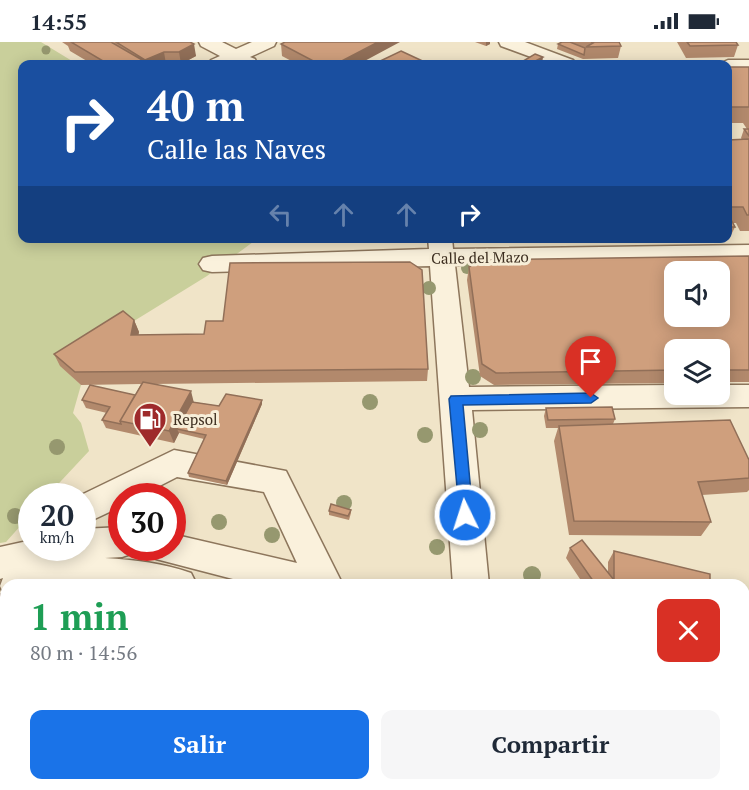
<!DOCTYPE html>
<html lang="es">
<meta charset="utf-8">
<style>
:root{--surface:#fff;--page:#f6f6f7;--text:#1f2937;--muted:#747a83;--accent:#1a73e8}
body{margin:0;font-family:"PT Serif",serif;background:var(--page);color:var(--text);height:100vh;display:flex;flex-direction:column;font-size:22px;white-space:nowrap}
*{box-sizing:border-box;margin:0}
p{font-size:20px;color:var(--muted)}
.icon{flex:none;width:33px;height:33px;fill:none;stroke:currentColor;stroke-width:2;stroke-linecap:round;stroke-linejoin:round}
.map{position:relative;flex:1;overflow:hidden}
.drawer{position:absolute;left:0px;top:537px;width:750px;height:212px;display:flex;flex-direction:column;background:var(--surface);border-radius:18px 18px 0 0;box-shadow:0 3px 15px #0003}
.drawer>*{flex:none}
.top-card{position:absolute;left:18px;top:18px;width:714px;height:183px;border-radius:12px;box-shadow:0 3px 15px #0003;background:#1a4fa0;color:#fff;overflow:hidden}
.fabs{position:absolute;left:664px;top:219px;display:grid;gap:12px}
.fabs a{display:grid;place-items:center;width:66px;height:66px;border-radius:12px;background:var(--surface);box-shadow:0 3px 15px #0003;font-size:30px}
.speed{position:absolute;left:18px;top:441px;display:flex;gap:12px;font-size:30px;font-weight:700;text-align:center}
.speed>*{display:grid;place-content:center;width:78px;height:78px;border-radius:50%;background:var(--surface);box-shadow:0 3px 15px #0003;line-height:1}
.speed small{font-size:15px;font-weight:400}
.speed .limit{border:9px solid #d22;background:#fff;color:#111}
.pin{position:absolute;display:grid;place-items:center;width:51px;height:51px;color:#fff;margin:-62px -26px;border-radius:50% 50% 50% 0;rotate:-45deg;box-shadow:0 0 6px #0007}
.pin .icon{rotate:45deg}
.me{position:absolute;width:66px;margin:-33px;rotate:356deg;stroke-linejoin:round;filter:drop-shadow(0 0 4px #0008)}
.turn{display:flex;align-items:center;gap:21px;height:126px;padding:0 30px;font-size:27px}
.turn .icon{width:78px;height:78px;stroke-width:2.5}
.turn b{display:block;font-size:42px;line-height:51px}
.lanes{display:flex;align-items:center;height:57px;padding:0 30px;background:#0003;justify-content:center;gap:30px;direction:ltr}
.lanes .off{opacity:.35}
.round{display:grid;place-items:center;flex:none;width:63px;height:63px;border-radius:12px;background:var(--page)}
.headline{display:flex;align-items:center;justify-content:space-between;height:102px;padding:0 30px}
h1{font-size:36px;font-weight:700;line-height:45px;color:#1e9e55}
.button{display:flex;gap:12px;margin-top:auto;padding:12px 30px}
.button a{flex:1;height:69px;border-radius:12px;background:var(--accent);color:#fff;font-size:24px;font-weight:700;line-height:69px;text-align:center}
.button a+a{background:var(--page);color:var(--text)}
.status{display:flex;justify-content:space-between;align-items:center;height:42px;padding:0 30px;background:var(--surface);direction:ltr}
.status svg{height:16px;fill:currentColor}
.map>svg:first-child{display:block}
.green{fill:#c9cf9b}
.lines{fill:none;stroke-linecap:round;stroke-linejoin:round}
.minor-casing{stroke:#8d765c;stroke-width:3}
.minor{fill:#faf1dc;fill-rule:evenodd}
.tree{fill:#96986f}
.wall{fill:#b2896c}
.shaded-wall{fill:#916f58}
.building{fill:#cf9f7d;stroke:#916f58;stroke-width:1.5;fill-rule:evenodd}
.route{fill:#1a73e8;stroke:#114b97;stroke-width:1.5}
.labels{text-anchor:middle;dominant-baseline:central;stroke-width:6;stroke-linejoin:round;paint-order:stroke}
.street-label{font-size:15px;fill:#3d2e20;stroke:#f7eed8}
.poi-label{font-size:15px;fill:#3d2e20;stroke:#f7eed8;text-anchor:start}
</style>
<div class="status"><b>14:55</b><svg viewBox="0 0 49 12"><path d="M0 12V9h3v3zM5 12V6h3v6zM10 12V3h3v9zM15 12V0h3v12zM26 1h20v11H26zM47 4h2v5h-2z"/></svg></div>
<div class="map">
<svg width="749" height="748" viewBox="0 0 749 748">
<rect width="100%" height="100%" fill="#f0e4c8"/>
<!-- green -->
<path class="green" d="M0,0H41L77,22H22V196L257,197L207,234L61,324L81,343L73,371L81,381L89,409L47,454H32L31,472L6,500L0,501Z"/>
<g class="lines">
<!-- minor casing -->
<g class="minor-casing">
<path id="minor" d="M199,0H222L236,7L252,0H276L274,4L250,15L255,17L257,22H209L211,18L220,14L201,4Z
M499,0H525L573,18L576,22H550L501,4Z
M728,18H749V30H728V22H719Z
M428,196H452L453,207L749,203V219L455,223L469,345L675,343V352H720V343H749V365L472,368L489,543H453L430,224L212,230L203,228L199,222L203,216L212,214L429,207Z
M174,408L286,429L343,543H256L156,517L151,506H172V492L297,521L264,450L177,435L140,454H122V464L82,483V454H79Z
M122,485V506H136L134,511L122,515L105,516C135,518 163,521 191,531L197,543H6L5,555L0,544L3,536L0,537V505L32,498V506H82V487Z
M744,627L749,629V706L744,705Z
M22,742H63L61,748H19Z
M648,742H690V748H648Z"/>
</g>
<!-- minor -->
<use href="#minor" class="minor"/>
</g>
<!-- trees -->
<g class="tree">
<circle cx="46" cy="8" r="4.5"/>
<circle cx="467" cy="226" r="6"/>
<circle cx="429" cy="246" r="7"/>
<circle cx="473" cy="335" r="8"/>
<circle cx="370" cy="360" r="8"/>
<circle cx="480" cy="388" r="8"/>
<circle cx="425" cy="393" r="8"/>
<circle cx="57" cy="405" r="8"/>
<circle cx="344" cy="461" r="8"/>
<circle cx="15" cy="474" r="8"/>
<circle cx="219" cy="480" r="8"/>
<circle cx="272" cy="493" r="8"/>
<circle cx="437" cy="505" r="8"/>
<circle cx="532" cy="533" r="9"/>
</g>
<!-- wall -->
<path class="wall" d="M62,0H190L196,14L181,22H92L70,9L68,4Z
M475,0H490V2L486,4Z
M562,0H619L621,4L618,16L583,17L557,7L558,2Z
M677,0H736L738,3L734,15L686,16Z
M281,2L359,22H297L282,14Z
M728,25H749V189H740L736,181H733L735,185L731,193H728V98H742L741,96L744,87H747L743,81H728Z
M749,214V340H720V308H675V341L494,343L480,334L467,238L469,225Z
M134,278L139,290L138,293L428,327L427,339L153,342L194,360L219,364L262,358V362L227,443L189,435L188,431L204,397L179,391L174,401L106,386L102,378L107,371L86,366L82,358L135,353L141,342L81,343L60,324L54,312Z
M546,366L615,377L613,382L749,418V448L747,450L702,453L711,480L701,494L569,493L554,399L558,386H546L544,374Z
M351,468V471L349,478L329,473V469Z
M570,506L608,531V520L614,509L710,543H584L566,516Z
M744,557L749,558V594L744,592Z"/>
<!-- shaded-wall -->
<path class="shaded-wall" d="M378,0H400L359,22H336Z
M486,0H490V2L486,4Z
M194,2L196,14L181,22L179,10Z
M164,10L166,22H146L145,18Z
M543,15L542,22H530Z
M134,278L139,290L136,305L131,293Z
M191,349L194,361L177,387L179,391L174,401L169,389Z
M262,358V362L227,443L226,439Z
M6,699V733L0,744V711Z"/>
<!-- building -->
<path class="building" d="M71,0H111L144,19L137,22H108Z
M116,0H190L194,2L179,10H164L145,18Z
M285,0H378L336,22H319L281,2Z
M562,0H570L585,6L584,13L558,2Z
M591,0H619L621,4L586,5L593,1Z
M687,0H736L738,3L690,4Z
M401,9L429,22H374Z
M535,12L543,15L530,22H518Z
M227,19L233,22H221Z
M552,20L560,22H553Z
M728,25H749V65H728Z
M744,87H749V94Z
M749,97V173H747L743,165H728V98Z
M728,172L735,185H728Z
M749,214V328H720V308H675V328L496,331L482,322L469,225L480,218ZM675,230H720V274H675Z
M410,220L422,228L428,327L75,330L54,312L123,269L134,278L131,293L204,292L206,279H223L230,221Z
M143,340L191,349L169,389L120,379Z
M90,343L135,353L120,379L121,382L102,378L110,365L82,358Z
M226,352L262,358L226,439L188,431L206,393L177,387L192,360L219,364Z
M612,365L615,377L548,378L546,366Z
M730,378L749,418V436L698,440L711,480L574,479L559,384Z
M331,462L351,468L348,474L329,469Z
M582,498L614,538V509L710,532V543H596L570,506Z
M5,551H6V699L0,711V552Z
M744,557L749,558V582L744,581Z
M69,742H630V748H66Z"/>
<!-- route -->
<path class="route" d="M591,351L598,356L591,361L463,363L473,473L470,478L465,480L460,478L449,357L451,354Z"/>
<!-- icons -->
<defs>
<g id="fuel-pin" transform="scale(1.725)"><path d="M0 17L-7.5 6A9.5 9.5 0 1 1 7.5 6Z" fill="#9e2a2b" stroke="#f7eed8"/><path d="M-5.5-6h7V0h2V4h1.3V-2.5L3-4.5l.8-.8L6-3V5H2.5V1h-1V6h-7ZM-4.2-4.7v3.2H.2V-4.7Z" fill="#fff"/></g>
</defs>
<g fill-rule="evenodd">
<use href="#fuel-pin" x="150" y="377"/>
</g>
<g class="labels">
<!-- street labels -->
<g class="street-label">
<text transform="translate(480 215) rotate(-1)">Calle del Mazo</text>
</g>
<!-- poi labels -->
<g class="poi-label">
<text x="173" y="377">Repsol</text>
</g>
</g>
</svg>
<div class="fabs">
<a><svg class="icon" aria-label="sound" viewBox="0 0 24 24"><path d="M4 9h4l5-4v14l-5-4H4zM17 9q2 3 0 6"/></svg></a>
<a><svg class="icon" aria-label="layers" viewBox="0 0 24 24"><path d="M12 4l9 5-9 5-9-5zM3 14l9 5 9-5"/></svg></a>
</div>
<div class="speed"><div>20<small>km/h</small></div><div class="limit">30</div></div>
<div class="pin" style="left:591px;top:356px;background:#d93025"><svg class="icon" aria-label="arrive" viewBox="0 0 24 24"><path d="M6 21V4h12l-3 4 3 4H6"/></svg></div>
<svg class="me" style="left:465px;top:473px" viewBox="-20 -20 40 40"><circle r="17" fill="#1a73e8" stroke="#fff" stroke-width="3"/><path d="M0-11L8 9 0 5-8 9z" fill="#fff"/></svg>
<div class="top-card">
<div class="turn"><svg class="icon" aria-label="right" viewBox="0 0 24 24"><path d="M7 20v-9h11M14 6l5 5-5 5"/></svg><div><b>40 m</b>Calle las Naves</div></div>
<div class="lanes"><svg class="icon off" aria-label="left" viewBox="0 0 24 24"><path d="M17 20v-9H6M10 6l-5 5 5 5"/></svg><svg class="icon off" aria-label="ahead" viewBox="0 0 24 24"><path d="M12 20V5M6 11l6-6 6 6"/></svg><svg class="icon off" aria-label="ahead" viewBox="0 0 24 24"><path d="M12 20V5M6 11l6-6 6 6"/></svg><svg class="icon" aria-label="right" viewBox="0 0 24 24"><path d="M7 20v-9h11M14 6l5 5-5 5"/></svg></div>
</div>
<section class="drawer">
<div class="headline"><div><h1>1 min</h1><p>80 m · 14:56</p></div><a class="round" style="background:#d93025;color:#fff"><svg class="icon" aria-label="close" viewBox="0 0 24 24"><path d="M6 6l12 12M18 6L6 18"/></svg></a></div>
<div class="button"><a>Salir</a><a>Compartir</a></div>
</section>
</div>
